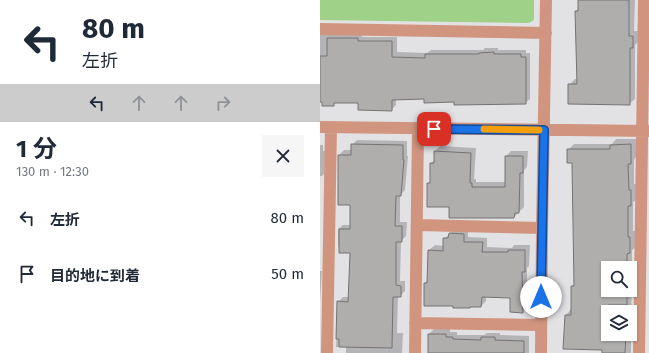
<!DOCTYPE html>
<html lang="ja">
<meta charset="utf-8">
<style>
:root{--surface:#fff;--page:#f6f6f7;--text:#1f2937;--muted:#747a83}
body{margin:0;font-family:"Fira Sans","Noto Sans JP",sans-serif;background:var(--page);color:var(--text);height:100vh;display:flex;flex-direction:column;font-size:15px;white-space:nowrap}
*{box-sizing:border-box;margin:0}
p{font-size:13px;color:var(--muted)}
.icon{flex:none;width:22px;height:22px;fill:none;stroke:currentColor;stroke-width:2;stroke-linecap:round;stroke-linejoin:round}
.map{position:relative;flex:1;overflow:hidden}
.drawer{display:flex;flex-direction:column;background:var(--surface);width:320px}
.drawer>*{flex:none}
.hud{background:#fff;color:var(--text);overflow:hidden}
.tools{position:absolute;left:281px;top:261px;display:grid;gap:8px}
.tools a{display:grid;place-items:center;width:36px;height:36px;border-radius:0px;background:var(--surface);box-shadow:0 1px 3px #0004;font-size:20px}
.pin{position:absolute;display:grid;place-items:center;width:34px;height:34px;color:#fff;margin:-17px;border-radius:8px;box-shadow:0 2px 6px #0006}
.me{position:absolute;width:44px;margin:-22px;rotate:0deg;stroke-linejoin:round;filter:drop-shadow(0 0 3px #0008)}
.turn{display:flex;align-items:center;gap:14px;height:84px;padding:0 16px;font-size:18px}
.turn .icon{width:52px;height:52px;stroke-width:2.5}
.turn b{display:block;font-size:28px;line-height:34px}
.lanes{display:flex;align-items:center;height:38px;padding:0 16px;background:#0003;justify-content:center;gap:20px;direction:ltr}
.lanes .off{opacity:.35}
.round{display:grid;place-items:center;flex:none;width:42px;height:42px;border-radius:0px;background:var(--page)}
.headline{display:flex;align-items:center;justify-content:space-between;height:68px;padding:0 16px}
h1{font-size:24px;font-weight:700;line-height:30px}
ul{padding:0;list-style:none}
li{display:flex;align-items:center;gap:12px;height:56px;padding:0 16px}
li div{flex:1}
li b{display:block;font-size:15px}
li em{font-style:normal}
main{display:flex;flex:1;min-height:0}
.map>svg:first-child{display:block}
.green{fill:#9fd188}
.shadow{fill:#0003;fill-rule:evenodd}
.building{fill:#b0adad;stroke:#757272}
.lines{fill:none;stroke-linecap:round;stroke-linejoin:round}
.minor{stroke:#d1957f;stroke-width:12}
.route-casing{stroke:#114b97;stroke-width:10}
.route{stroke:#1a73e8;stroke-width:7}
.slow{stroke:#f59e0b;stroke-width:7}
</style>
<main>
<section class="drawer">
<div class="hud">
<div class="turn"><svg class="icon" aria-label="left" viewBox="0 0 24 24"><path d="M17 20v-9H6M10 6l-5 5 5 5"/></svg><div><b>80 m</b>左折</div></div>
<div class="lanes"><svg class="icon" aria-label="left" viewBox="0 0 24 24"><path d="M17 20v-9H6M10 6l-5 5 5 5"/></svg><svg class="icon off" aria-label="ahead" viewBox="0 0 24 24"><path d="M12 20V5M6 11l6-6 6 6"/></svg><svg class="icon off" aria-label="ahead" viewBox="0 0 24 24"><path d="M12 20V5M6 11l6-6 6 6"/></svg><svg class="icon off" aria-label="right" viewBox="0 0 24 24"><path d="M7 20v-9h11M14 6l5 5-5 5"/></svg></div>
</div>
<div class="headline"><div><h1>1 分</h1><p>130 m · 12:30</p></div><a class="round"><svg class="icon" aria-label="close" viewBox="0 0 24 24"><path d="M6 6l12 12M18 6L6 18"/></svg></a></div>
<ul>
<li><svg class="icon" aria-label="left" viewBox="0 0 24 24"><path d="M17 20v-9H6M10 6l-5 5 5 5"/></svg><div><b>左折</b></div><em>80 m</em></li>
<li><svg class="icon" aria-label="arrive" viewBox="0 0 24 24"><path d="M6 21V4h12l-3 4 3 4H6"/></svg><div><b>目的地に到着</b></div><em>50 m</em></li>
</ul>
</section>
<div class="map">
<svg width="329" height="353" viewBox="0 0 329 353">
<rect width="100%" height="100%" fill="#e2e2e5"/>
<!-- green -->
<path class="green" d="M0,0H214V20L209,23L0,20Z"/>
<!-- shadow -->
<path class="shadow" d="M259,0H315L314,31H318V42L315,45V99L309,104L249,85L255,79H258L256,11L259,8Z
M0,33L42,34V37H77V52L107,53L111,50H163L165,48H178V50H206V53H210V99L205,103L135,101L105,98L76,99V105L71,110L39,102H16L13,105L0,101Z
M296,139H316V157L314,160V184H316V200L313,202V231H315L316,247L312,250L311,353H283V349L246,315L251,309L252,286L255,284L253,162L248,150L254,144H292ZM288,268H310V290H288ZM288,312H310V334H288Z
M37,140L87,141V156H88L85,190L80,195V222H87L86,236L81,241L80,281H85V291L80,296H78L77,333H83L82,353H26V347H16L18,302L23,297H29L31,252L18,247V229L23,225H31V204L19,155L24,150H32V145Z
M0,145H3V151H7L6,172L2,176H0Z
M120,146L156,148L154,179H156V182H186V156L191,151H208L207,167L204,170V207L194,217L130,206L108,184L111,181V163L115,160V151Z
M135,229H148V237L167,238V247L192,248L194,245H210L209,266L207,268V307L202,312L191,297H166V301L161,306L134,305L105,283L108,279L109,250L115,245L124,246V239Z
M0,271H2L0,302Z
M114,329H130V332H137V335H164L167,333H180V335L209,336V353H109V334Z"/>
<!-- building -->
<path class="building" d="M258,0H309V36H313V48H310V105L248,104V84H257L255,11H258Z
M7,38H38V41H72V57L105,58V54H159V53L174,52V54H201V57H206V104L134,105V102L104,103V99L72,100V111L38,110V103H14V106H2V102H0V56H7Z
M31,144L83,145V160H84L81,196H76L75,226H82V242H76V285L81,286V297H73L72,348L19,347V339H16L17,301L28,302L30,253H19V229H30V205H18V155H31Z
M311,144V164H308L309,190H311V206H308V237H310V253L307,254V268H288V290H307V305H288V334H306L305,353H282V350L243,349L245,315H251V286H254L252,163H247V149H290V145Z
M114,151L151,153L150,183H152V187H185V156H203V173H200L199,213H195L194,218H129V207H107V183H110V163H114Z
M129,233L144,234V242H163L162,252H188V250H205V272H202L203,313L190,312V298L162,297L161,307H150V308H133V306H104V283H107L108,250L123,251V238H128Z
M108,334H126V337H133V339L161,340V337H175V340L204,341V353H108Z"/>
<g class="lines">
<!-- minor -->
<path class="minor" d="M0,29L226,33
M0,127L329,131
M97,225L222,228
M95,323L221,325
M7,353L11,128
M95,353L98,129
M221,353L222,228L226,0
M319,353L324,0"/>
</g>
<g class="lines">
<!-- route casing -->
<g class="route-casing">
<path id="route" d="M114,129L224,130L221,297"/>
</g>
<!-- route -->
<use href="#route" class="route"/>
<!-- slow -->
<path class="slow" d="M164,129L219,130"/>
</g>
</svg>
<div class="tools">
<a><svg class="icon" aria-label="search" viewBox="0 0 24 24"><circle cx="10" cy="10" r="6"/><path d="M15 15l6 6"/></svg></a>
<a><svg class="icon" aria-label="layers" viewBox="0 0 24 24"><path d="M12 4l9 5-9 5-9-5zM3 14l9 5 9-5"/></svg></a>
</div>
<div class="pin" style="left:114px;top:129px;background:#d93025"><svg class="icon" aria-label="arrive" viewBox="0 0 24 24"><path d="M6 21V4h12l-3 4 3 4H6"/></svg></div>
<svg class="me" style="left:221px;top:297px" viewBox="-20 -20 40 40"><circle r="19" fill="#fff"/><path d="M0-13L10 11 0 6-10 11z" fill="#1a73e8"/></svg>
</div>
</main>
